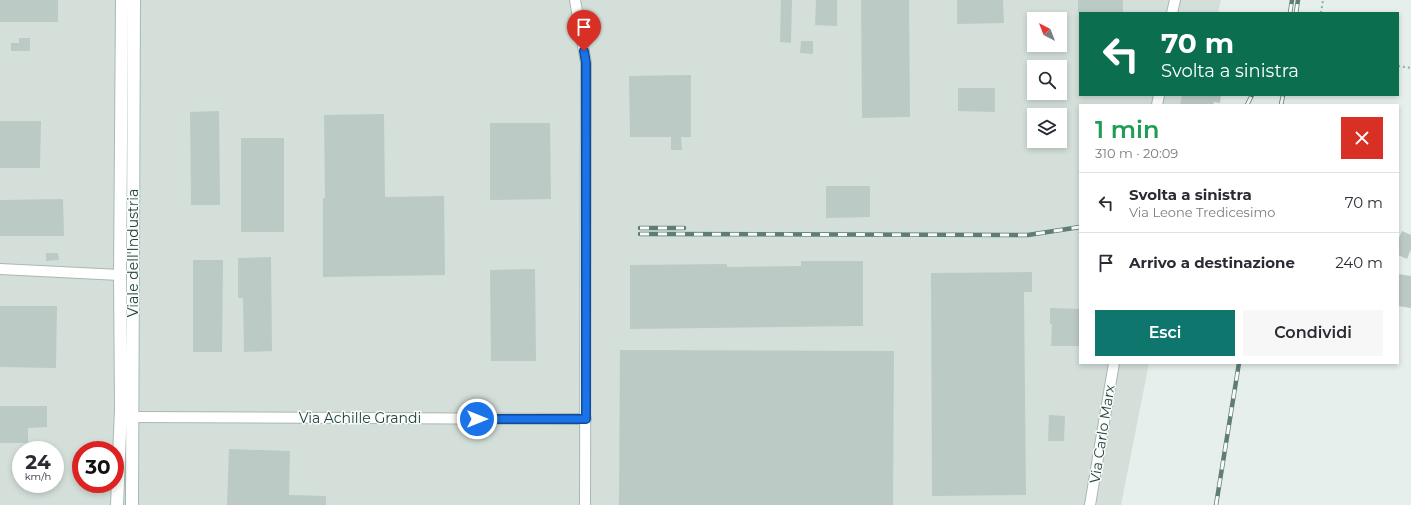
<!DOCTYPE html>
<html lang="it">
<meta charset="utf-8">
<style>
:root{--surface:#fff;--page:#f7f7f7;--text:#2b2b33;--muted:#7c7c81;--line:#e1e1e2;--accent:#0f766e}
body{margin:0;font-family:Montserrat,sans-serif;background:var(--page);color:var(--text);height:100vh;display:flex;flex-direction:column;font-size:15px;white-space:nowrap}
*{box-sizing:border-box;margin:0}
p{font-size:13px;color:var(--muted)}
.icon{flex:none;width:22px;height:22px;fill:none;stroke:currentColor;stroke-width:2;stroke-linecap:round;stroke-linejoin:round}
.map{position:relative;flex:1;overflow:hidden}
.drawer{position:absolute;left:1079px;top:104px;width:320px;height:260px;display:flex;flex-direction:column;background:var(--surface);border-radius:0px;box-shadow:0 2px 6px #0003}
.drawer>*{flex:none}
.top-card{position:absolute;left:1079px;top:12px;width:320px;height:84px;border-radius:0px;box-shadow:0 2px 6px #0003;background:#0b6e4f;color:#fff;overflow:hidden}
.needle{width:26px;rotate:318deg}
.fabs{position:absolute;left:1027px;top:12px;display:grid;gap:8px}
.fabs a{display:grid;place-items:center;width:40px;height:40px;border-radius:0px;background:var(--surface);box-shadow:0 2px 6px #0003;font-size:20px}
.speed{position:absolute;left:12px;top:441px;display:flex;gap:8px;font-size:20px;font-weight:700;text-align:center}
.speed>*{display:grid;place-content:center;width:52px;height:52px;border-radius:50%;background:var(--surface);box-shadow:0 2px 6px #0003;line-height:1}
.speed small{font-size:10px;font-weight:400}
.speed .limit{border:6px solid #d22;background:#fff;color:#111}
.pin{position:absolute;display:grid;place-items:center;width:34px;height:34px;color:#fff;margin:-41px -17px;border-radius:50% 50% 50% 0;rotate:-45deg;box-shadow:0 0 4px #0007}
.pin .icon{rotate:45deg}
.me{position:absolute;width:44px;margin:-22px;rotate:90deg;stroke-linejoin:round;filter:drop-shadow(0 0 3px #0008)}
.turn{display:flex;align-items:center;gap:14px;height:84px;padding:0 16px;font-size:18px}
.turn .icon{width:52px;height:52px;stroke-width:2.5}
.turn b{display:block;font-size:28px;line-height:34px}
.round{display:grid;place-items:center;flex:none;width:42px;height:42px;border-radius:0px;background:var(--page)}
.headline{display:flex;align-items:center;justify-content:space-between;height:68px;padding:0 16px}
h1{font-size:24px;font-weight:600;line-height:30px;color:#1e9e55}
.action{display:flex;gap:8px;margin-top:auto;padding:8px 16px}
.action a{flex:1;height:46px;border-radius:0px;background:var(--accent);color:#fff;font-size:16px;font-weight:600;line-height:46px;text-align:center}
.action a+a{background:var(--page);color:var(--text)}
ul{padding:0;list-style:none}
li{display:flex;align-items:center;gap:12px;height:60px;padding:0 16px;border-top:1px solid var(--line)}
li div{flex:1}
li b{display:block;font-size:15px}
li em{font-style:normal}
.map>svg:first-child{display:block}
.built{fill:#d4dfda;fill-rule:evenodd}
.building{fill:#bbcac4}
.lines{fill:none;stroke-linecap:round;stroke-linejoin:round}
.street-casing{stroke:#a8b8b2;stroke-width:12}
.secondary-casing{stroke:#a4bbb3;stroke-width:14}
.path{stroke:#86b3a5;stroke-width:2;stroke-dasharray:2 3;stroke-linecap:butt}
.street{stroke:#fff;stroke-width:10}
.secondary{stroke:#fff;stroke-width:12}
.rail-casing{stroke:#5f7d75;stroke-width:4.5}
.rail{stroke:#f7fbf9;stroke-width:3;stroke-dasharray:9;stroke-linecap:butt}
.route-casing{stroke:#114b97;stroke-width:10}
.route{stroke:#1a73e8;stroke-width:7}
.labels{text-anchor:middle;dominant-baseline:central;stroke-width:3;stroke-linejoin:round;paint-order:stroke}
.street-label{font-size:14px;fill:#24423a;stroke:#f7fbf9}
</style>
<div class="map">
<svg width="1411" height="505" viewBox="0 0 1411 505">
<rect width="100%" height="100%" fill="#e6efeb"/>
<!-- built -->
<path class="built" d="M0,0H1221L1218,13H1080V95H1202L1200,105H1080V363H1149L1121,505H0ZM1034,19H1060V45H1034ZM1034,67H1060V93H1034ZM1034,115H1060V141H1034ZM21,450H55V484H21ZM81,450H115V484H81Z"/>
<!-- building -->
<path class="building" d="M0,0H58V22H0Z
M781,0H792L791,43L780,42Z
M816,0H837V26L815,25Z
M861,0H909L910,117L862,118Z
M957,0H1003L1004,23L957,24Z
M1078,0H1123V13H1078Z
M19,38H30V51H11V43H19Z
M801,41H813V54L800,53Z
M691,75V137H681L682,150H671V137H630L629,76Z
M958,88H995V112L958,111Z
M1182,95H1221L1220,103L1214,102L1213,105H1180Z
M219,111L220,205H191L190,112Z
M384,114L385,197L444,196L445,275L323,277V198H325L324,115Z
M0,121H41L40,168H0Z
M490,123H550L551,199L490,200Z
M241,138H284V232H241Z
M826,186H870V217L826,218Z
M63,199L64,236H0V200Z
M1402,231L1411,235V249L1407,259L1398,255V240Z
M46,253H58L59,260L46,261Z
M271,257L272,351L244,352L243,298H238V258Z
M193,260H223L222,352H193Z
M801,261H863V326L630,329V265L727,264V267L801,266Z
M535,269L536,361H491L490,270Z
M1032,272V292H1024L1026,495L932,496L931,273Z
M1398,274L1411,276V308L1398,306Z
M0,306H57L56,368L0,367Z
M1050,308L1080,309L1079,346H1051L1052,324H1050Z
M620,350L894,351L893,505H619Z
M0,406H47V427L28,428V443H0Z
M1049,415L1065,416L1064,441H1048Z
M229,449L290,451L289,495L326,496V505H227Z"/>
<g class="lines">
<!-- street casing -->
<g class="street-casing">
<path id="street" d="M575,0L586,63L585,505
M1172,13L1175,0
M1157,105L1159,95
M0,269L120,275
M133,417L586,419
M1090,505L1114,363"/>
</g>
<!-- secondary casing -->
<g class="secondary-casing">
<path id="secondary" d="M117,505L121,409L120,275L122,0
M132,505L134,0"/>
</g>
<!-- path -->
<path class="path" d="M1321,13L1323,0
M1398,66L1411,68"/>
<!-- street -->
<use href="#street" class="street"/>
<!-- secondary -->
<use href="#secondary" class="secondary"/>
<!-- rail casing -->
<g class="rail-casing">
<path id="rail" d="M1290,13L1292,0
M1296,13L1298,0
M1247,105L1252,95
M1281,105L1283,95
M640,228H684
M640,234L1028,235L1080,227
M1216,505L1239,363"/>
</g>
<!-- rail -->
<use href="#rail" class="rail"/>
</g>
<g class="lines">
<!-- route casing -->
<g class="route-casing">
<path id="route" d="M477,419H586V63L584,51"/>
</g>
<!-- route -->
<use href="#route" class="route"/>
</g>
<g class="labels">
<!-- street labels -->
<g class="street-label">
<text transform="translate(133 253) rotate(-90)">Viale dell'Industria</text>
<text x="360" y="418">Via Achille Grandi</text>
<text transform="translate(1102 434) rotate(-81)">Via Carlo Marx</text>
</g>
</g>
</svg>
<div class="fabs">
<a><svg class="needle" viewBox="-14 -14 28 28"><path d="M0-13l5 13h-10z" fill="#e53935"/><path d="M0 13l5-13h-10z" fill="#7c7c81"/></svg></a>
<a><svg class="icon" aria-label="search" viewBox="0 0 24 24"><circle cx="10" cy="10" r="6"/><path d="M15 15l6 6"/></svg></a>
<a><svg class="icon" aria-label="layers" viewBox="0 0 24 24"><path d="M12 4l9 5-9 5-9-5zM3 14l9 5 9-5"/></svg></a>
</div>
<div class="speed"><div>24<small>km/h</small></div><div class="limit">30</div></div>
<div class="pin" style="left:584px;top:51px;background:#d93025"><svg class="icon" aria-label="arrive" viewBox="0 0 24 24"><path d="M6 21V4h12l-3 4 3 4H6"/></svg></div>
<svg class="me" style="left:477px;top:419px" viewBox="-20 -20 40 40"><circle r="17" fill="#1a73e8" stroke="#fff" stroke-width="3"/><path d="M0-11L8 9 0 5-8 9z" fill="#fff"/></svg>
<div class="top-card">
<div class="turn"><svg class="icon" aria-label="left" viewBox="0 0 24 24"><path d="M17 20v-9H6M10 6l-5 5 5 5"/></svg><div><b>70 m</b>Svolta a sinistra</div></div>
</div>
<section class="drawer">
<div class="headline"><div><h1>1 min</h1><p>310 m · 20:09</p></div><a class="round" style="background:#d93025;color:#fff"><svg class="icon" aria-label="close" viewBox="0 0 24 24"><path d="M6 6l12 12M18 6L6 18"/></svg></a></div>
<ul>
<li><svg class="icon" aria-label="left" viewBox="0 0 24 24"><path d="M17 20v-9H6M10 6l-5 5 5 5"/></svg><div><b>Svolta a sinistra</b><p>Via Leone Tredicesimo</p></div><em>70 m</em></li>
<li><svg class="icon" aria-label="arrive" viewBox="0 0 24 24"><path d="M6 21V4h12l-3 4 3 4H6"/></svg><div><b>Arrivo a destinazione</b></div><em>240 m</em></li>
</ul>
<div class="action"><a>Esci</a><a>Condividi</a></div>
</section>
</div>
